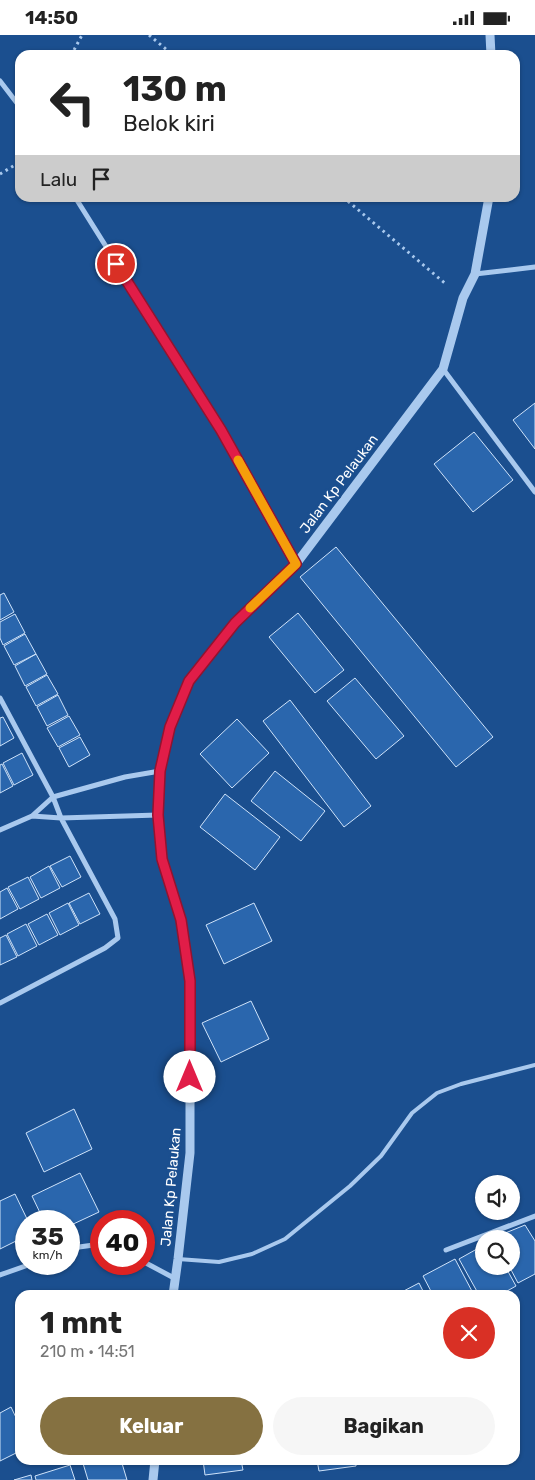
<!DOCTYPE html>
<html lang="id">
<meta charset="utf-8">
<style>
:root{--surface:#fff;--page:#f6f6f6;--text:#222;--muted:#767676;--accent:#857141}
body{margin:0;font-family:Rubik,sans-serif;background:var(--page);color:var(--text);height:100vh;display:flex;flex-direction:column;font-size:19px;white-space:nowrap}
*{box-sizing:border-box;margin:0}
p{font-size:16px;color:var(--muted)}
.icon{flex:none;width:28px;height:28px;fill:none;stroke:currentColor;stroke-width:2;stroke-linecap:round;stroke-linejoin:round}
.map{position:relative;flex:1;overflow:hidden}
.sheet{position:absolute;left:15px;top:1255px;width:505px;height:175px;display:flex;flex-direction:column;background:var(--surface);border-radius:15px;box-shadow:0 1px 4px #0004}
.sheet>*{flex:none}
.guide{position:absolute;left:15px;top:15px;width:505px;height:152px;border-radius:15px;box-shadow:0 1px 4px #0004;background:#fff;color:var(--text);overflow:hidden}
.buttons{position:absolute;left:475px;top:1140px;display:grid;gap:10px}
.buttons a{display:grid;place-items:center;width:45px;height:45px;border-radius:50%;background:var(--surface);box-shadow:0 1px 4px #0004;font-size:25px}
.speed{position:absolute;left:15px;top:1175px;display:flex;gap:10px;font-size:25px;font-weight:700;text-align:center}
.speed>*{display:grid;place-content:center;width:65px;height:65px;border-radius:50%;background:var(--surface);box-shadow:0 1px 4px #0004;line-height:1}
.speed small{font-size:12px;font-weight:400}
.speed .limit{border:8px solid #d22;background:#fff;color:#111}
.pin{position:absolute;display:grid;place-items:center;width:42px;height:42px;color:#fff;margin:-21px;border:2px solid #fff;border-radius:50%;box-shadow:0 1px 5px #0007}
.me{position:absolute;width:55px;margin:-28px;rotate:0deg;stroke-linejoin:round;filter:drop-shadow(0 0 4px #0008)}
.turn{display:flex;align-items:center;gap:18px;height:105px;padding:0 25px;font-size:22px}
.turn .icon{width:65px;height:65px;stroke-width:2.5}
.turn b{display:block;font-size:35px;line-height:42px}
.then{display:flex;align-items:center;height:48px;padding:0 25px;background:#0003;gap:10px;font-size:19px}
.round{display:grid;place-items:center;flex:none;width:52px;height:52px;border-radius:26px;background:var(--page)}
.overview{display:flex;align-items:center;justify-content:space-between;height:85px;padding:0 25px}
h1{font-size:30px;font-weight:700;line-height:38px}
.primary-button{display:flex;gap:10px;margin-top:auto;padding:10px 25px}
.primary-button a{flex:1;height:58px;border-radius:30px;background:var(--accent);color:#fff;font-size:20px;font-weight:700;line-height:58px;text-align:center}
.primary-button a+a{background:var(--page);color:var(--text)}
.status{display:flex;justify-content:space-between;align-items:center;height:35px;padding:0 25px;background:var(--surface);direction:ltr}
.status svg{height:14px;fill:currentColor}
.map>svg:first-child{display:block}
.building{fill:#2a66ad;stroke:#cfe3fa}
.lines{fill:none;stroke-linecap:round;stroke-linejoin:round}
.path{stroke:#a9c9ee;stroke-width:3;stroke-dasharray:2.5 4;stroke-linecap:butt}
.service{stroke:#a9c9ee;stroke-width:4}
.minor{stroke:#a9c9ee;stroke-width:5}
.tertiary{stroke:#a9c9ee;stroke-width:9}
.route-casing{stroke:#92132f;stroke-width:12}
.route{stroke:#e11d48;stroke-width:9}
.slow{stroke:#f59e0b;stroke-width:9}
.labels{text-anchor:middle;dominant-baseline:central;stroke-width:5;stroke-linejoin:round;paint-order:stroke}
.street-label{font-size:14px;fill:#fff;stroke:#1b4f8f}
</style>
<div class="status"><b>14:50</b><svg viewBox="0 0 49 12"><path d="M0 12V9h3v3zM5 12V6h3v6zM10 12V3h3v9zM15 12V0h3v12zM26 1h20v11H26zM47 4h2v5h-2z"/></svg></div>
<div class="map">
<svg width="535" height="1445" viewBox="0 0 535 1445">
<rect width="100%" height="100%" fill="#1b4f8f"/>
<!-- building -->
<path class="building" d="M535,368V414L513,385Z
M474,397L513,445L473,477L434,429Z
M336,512L493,702L456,732L300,542Z
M4,558L14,577L0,585V560Z
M298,578L344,635L315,658L269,602Z
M15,579L25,598L3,610L0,603V587Z
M25,599L36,619L14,630L4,611Z
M36,619L47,639L25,651L15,631Z
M47,640L58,659L36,671L26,652Z
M355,643L404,701L376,724L327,666Z
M58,660L68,680L47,691L37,672Z
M290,665L371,771L344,792L263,686Z
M69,681L80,700L58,712L47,693Z
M3,682L14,703L0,711V683Z
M237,684L269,718L232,753L200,719Z
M80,702L90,720L69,732L59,713Z
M22,718L33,740L14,750L3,728Z
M2,729L13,751L0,758V730Z
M275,736L325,776L301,806L251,766Z
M225,759L280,802L255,835L200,792Z
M70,821L81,842L62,852L50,831Z
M49,831L60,853L41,863L30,842Z
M28,842L39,864L20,874L8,852Z
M7,853L18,874L0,884V857Z
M89,858L100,879L80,889L69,868Z
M68,868L79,890L60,900L49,878Z
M254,868L272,906L224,929L206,890Z
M47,879L58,900L39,910L28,889Z
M26,889L37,911L18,921L7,899Z
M6,900L17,922L0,930V903Z
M251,966L269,1004L221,1027L202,988Z
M74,1074L92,1114L44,1137L26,1098Z
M80,1138L99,1177L69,1191V1186H44L32,1161Z
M15,1159L28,1186H26V1201L0,1214V1166Z
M525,1190L535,1206V1239L518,1248L509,1231H511V1204L493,1203Z
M484,1210V1231H505L516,1251L500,1260H479L459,1224Z
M455,1224L474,1260H433L423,1241Z
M419,1248L425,1260H396Z
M11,1372L20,1391V1416L0,1426V1378Z
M82,1425H121L127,1445H88Z
M203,1425H241L243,1435L205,1440Z
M259,1425H279L259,1428Z
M317,1425H356V1431L319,1436Z
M70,1430L75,1445H36L35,1441Z
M31,1440L32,1445H14Z"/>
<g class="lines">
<!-- path -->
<path class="path" d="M149,0L173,20
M70,20L74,15L82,0
M0,139L20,127
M343,162L447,250"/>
<!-- service -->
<path class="service" d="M178,1224L219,1227L252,1219L285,1204L350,1151L381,1121L412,1078L437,1058L461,1049L535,1030"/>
<!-- minor -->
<path class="minor" d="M0,46L20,72
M75,162L221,395L296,529
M475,239L535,232
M443,334L535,457
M0,663L53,762L61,783L115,884L118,903L105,913L0,968
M32,781L61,783L158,780
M0,795L32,781L53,762L125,742L160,736
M69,1215L79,1212L101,1209
M446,1215L535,1181
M144,1227L174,1243
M0,1240L31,1229"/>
<!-- tertiary -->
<path class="tertiary" d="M490,0L491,20
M173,1260L178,1224L190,1118V946L181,885L162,824L158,780L160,736L170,692L189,646L235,588L296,529L443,334L463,263L475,239L489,162
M153,1445L155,1425"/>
</g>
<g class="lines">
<!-- route casing -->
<g class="route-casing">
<path id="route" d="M116,229L221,395L296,529L235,588L189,646L170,692L160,736L158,780L162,824L181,885L190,946V1042"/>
</g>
<!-- route -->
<use href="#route" class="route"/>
<!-- slow -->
<path class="slow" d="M238,425L296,529L250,573"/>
</g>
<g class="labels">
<!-- street labels -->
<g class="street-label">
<text transform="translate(339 449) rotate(-53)">Jalan Kp Pelaukan</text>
<text transform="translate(171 1152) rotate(-85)">Jalan Kp Pelaukan</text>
</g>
</g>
</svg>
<div class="buttons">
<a><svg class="icon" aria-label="sound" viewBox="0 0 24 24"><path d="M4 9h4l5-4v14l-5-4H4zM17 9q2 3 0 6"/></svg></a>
<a><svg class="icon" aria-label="search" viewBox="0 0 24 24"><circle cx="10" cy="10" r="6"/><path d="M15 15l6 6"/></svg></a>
</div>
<div class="speed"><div>35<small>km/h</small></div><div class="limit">40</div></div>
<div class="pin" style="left:116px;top:229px;background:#d93025"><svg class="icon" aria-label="arrive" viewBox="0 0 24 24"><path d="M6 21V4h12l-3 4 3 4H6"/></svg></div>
<svg class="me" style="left:190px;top:1042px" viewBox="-20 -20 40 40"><circle r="19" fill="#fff"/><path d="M0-13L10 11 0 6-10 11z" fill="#e11d48"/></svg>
<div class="guide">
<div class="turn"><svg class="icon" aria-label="left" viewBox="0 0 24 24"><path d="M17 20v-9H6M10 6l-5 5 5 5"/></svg><div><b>130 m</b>Belok kiri</div></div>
<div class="then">Lalu<svg class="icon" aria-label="arrive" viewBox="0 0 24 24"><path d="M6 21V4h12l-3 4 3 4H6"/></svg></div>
</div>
<section class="sheet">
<div class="overview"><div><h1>1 mnt</h1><p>210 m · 14:51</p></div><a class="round" style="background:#d93025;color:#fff"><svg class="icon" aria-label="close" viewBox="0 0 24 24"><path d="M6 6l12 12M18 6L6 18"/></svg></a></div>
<div class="primary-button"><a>Keluar</a><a>Bagikan</a></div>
</section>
</div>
